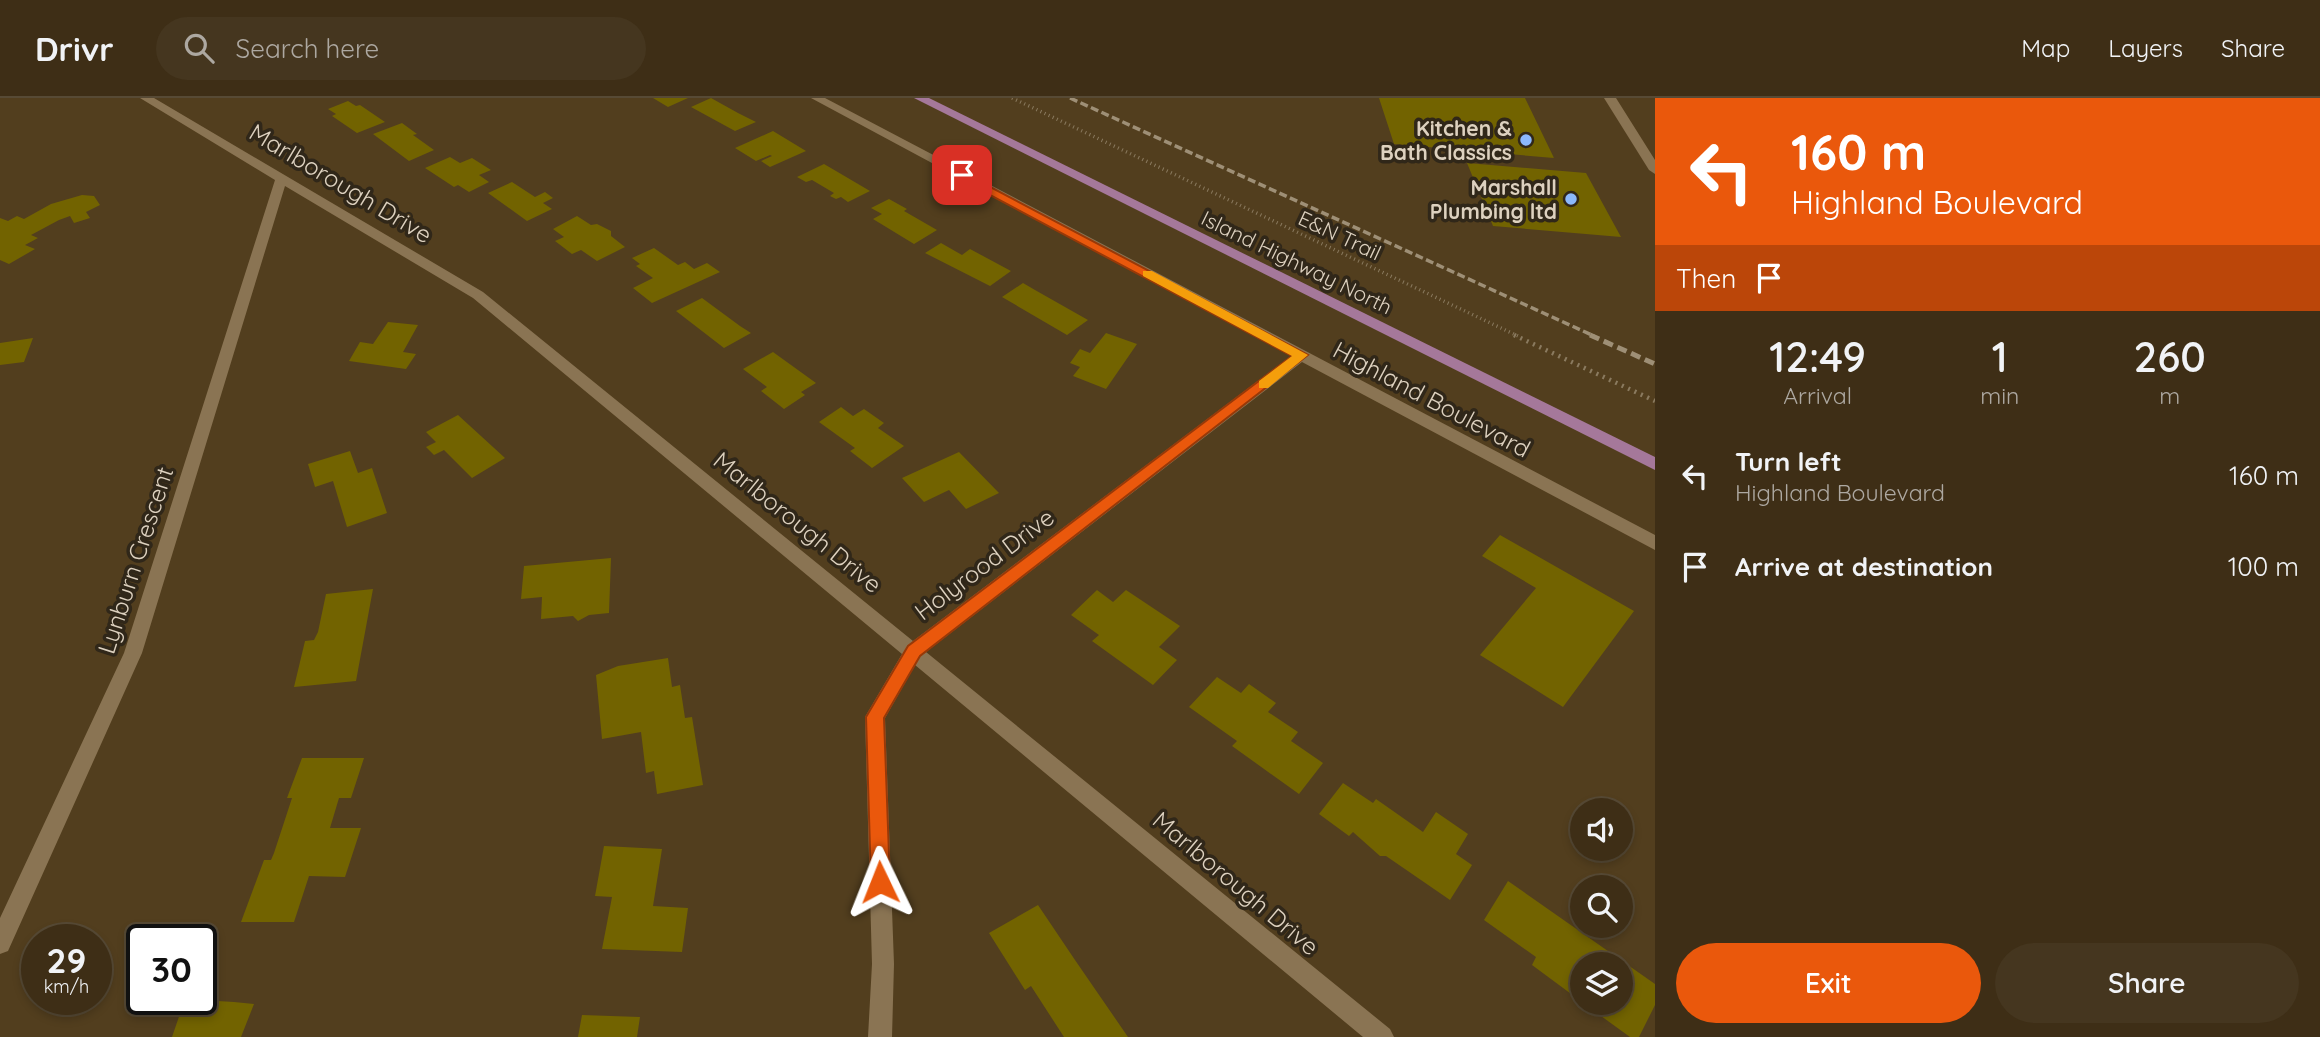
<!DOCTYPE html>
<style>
:root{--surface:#3e2e16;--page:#45361f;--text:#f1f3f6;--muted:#ada8a1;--line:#574a35;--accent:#ea580c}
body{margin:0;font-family:Quicksand,sans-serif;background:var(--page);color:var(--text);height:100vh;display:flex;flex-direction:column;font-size:26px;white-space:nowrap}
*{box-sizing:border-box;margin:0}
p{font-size:23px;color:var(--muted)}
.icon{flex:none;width:38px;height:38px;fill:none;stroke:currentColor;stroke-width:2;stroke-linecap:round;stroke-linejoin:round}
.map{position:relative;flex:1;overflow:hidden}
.details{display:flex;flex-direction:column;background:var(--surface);width:665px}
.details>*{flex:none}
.banner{background:#ea580c;color:#fff;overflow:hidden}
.buttons{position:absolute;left:1570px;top:700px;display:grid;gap:14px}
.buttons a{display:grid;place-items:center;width:63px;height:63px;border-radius:50%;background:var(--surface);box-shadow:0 4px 10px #0003,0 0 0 2px var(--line);font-size:35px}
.speed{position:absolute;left:21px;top:826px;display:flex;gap:14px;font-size:35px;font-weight:700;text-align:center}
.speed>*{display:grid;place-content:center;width:91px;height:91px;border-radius:50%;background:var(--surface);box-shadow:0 4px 10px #0003,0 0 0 2px var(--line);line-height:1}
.speed small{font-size:18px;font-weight:400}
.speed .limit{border:4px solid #111;border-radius:10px;background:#fff;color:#111}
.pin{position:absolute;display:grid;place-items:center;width:60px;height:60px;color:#fff;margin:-30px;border-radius:14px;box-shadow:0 4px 10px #0006}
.me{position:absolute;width:77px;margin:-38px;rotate:358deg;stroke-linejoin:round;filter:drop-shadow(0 0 5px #0008)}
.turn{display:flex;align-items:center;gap:24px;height:147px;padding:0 21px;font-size:32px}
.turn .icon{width:91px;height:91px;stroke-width:2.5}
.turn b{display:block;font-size:49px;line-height:60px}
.then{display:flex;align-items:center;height:66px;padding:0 21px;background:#0003;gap:14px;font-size:26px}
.eta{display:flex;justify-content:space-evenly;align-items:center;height:119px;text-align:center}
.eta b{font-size:42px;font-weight:600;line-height:49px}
.cta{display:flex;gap:14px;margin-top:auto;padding:14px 21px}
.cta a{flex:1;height:80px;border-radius:42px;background:var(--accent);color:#fff;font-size:28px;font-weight:600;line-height:80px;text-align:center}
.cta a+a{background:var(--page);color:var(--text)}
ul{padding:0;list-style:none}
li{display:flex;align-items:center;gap:21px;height:91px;padding:0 21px}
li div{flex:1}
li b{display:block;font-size:26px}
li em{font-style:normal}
header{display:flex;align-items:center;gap:42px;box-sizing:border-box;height:98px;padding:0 35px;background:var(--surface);border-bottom:2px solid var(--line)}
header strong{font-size:33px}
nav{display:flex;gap:38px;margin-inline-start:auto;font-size:24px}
.search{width:490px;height:63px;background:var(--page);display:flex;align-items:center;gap:18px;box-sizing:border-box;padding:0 24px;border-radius:38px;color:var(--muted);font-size:26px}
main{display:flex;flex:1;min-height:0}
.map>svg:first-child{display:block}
.building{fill:#726300}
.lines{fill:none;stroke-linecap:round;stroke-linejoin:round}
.path-far1{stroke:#8a7a5f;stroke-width:3.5;stroke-dasharray:1 3.5;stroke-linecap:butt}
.path{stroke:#8a7a5f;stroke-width:4.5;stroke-dasharray:2 5;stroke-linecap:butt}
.street{fill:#8a7453;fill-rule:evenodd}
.primary{fill:#a5789a;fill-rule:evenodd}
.rail-far1{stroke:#9e8f76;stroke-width:3.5;stroke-dasharray:8 3.5;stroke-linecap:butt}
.rail{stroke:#9e8f76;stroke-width:5;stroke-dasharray:10 5;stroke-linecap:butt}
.route{fill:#ea580c;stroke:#983908;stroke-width:2}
.slow{fill:#f59e0b}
.poi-dot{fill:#8cb9fc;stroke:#302719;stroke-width:2.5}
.labels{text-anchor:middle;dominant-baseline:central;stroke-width:7;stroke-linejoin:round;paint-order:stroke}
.far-poi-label{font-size:21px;font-weight:bold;fill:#ddd1bf;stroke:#302719;text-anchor:end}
.far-street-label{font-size:21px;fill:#ddd1bf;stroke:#302719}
.street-label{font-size:24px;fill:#ddd1bf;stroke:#302719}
</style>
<header>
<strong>Drivr</strong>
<div class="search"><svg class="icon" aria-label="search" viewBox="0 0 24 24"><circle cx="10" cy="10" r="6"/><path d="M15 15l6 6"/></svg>Search here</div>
<nav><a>Map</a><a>Layers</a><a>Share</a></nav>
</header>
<main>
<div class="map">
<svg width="1655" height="939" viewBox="0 0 1655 939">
<rect width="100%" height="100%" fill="#523e1e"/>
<!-- building -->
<path class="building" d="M653,0H688L668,9Z
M711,0L738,15L756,24L735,33L691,9Z
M1379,0H1525L1554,60L1394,46Z
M348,3L356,8L360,7L385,24L357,35L332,18L336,16L328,11Z
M402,25L417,36L413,37L434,52L409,63L373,36Z
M773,33L806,53L770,69L761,63L772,58L770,57L756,63L735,50Z
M450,59L460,65L472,60L491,72L479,77L489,84L469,94L458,87L454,89L425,70Z
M1467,65L1586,75L1621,139L1493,128Z
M824,66L836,73L870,93L848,104L841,99L836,101L830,98L834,95L812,82L806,84L797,79Z
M512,84L535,99L545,94L553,100L543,105L552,111L527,123L488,95Z
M82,97L94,98L100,107L86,114L90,120L74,125L70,118L59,122L31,137L38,140L25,147L35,151L9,166L0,162V120L8,123L17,118L24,121L51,106Z
M889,101L907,111L904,113L937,132L914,146L873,121L882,116L871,110Z
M577,118L591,127L597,126L611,133V138L625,149L597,163L581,152L572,156L555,143L564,139L553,131Z
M941,145L962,157L970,151L1011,173L990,188L925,155Z
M654,150L678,167L685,164L694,171L707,165L720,174L652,205L633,190L653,180L636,168L640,166L632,160Z
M1023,185L1035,192L1088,222L1067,237L1002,199Z
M702,200L740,228L751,235L724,250L676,213Z
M388,224L418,227L403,254L416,256L406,271L349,263L360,244L373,246Z
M1106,235L1137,246L1106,291L1073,278L1080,269L1070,265L1080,251L1090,255Z
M33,240L24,264L0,267V245Z
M773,254L816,285L801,294L805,297L784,311L761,293L767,289L743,271Z
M841,309L853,318L864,311L884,325L878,330L904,348L872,370L850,353L855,350L819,324Z
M458,317L505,360L472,380L444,352L434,357L426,349L436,344L426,334Z
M350,353L358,375L372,370L387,415L347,429L333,383L315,389L308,366Z
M959,354L999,395L966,411L949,392L924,404L902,380Z
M1500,437L1634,513L1563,609L1480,557L1536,490L1482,458Z
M611,460L609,515L589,517L578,523L573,518L541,521L542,499L521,501L524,468Z
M373,491L356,583L294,589L305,543L314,542L318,534L326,496Z
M1097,492L1113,504L1126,492L1180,528L1159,549L1177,562L1153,587L1092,543L1099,537L1071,517Z
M668,560L672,589L680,587L685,620L692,619L703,687L657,696L654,673L646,675L641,634L602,641L596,577L618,568Z
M1217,579L1241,595L1249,586L1276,605L1268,614L1298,634L1291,643L1323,665L1299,696L1232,648L1237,643L1189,609Z
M302,660H364L351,700H339L330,730H361L345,779L309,778L294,824H241L264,762H271L274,755L292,700H287Z
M1343,685L1373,705L1376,701L1423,734L1436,714L1468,736L1456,756L1472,767L1450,802L1386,758H1380L1353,734L1349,738L1319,716Z
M604,748L662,751L653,808L688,810L682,854L602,851L612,799L595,798Z
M1508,783L1655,886V907L1639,939H1630L1583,905H1620V866H1582V904L1532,867L1536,859L1484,822Z
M1038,807L1075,862L1128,939H1064L1031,888L1025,892L989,835Z
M185,901L234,904L254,906L241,939H172Z
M582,917L640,919L637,939H578Z"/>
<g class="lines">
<!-- path-far1 -->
<path class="path-far1" d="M1012,0L1518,238"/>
<!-- path -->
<path class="path" d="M1514,237L1655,303"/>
<!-- street -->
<path class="street" d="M140,0H154L483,194L913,543L1291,258L811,0H825L1655,437V452L1302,264L926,554L1390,931L1394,939H1363L915,567L885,620L894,866L892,939H868L872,866L865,619L902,556L473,200L285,88L142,555L8,853L0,856V820L124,555L275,82Z
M1604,0H1616L1655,62V76L1649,72Z"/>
<!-- primary -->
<path class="primary" d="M914,0H929L1655,359V372Z"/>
<!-- rail-far1 -->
<path class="rail-far1" d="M1070,0L1594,238"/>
<!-- rail -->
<path class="rail" d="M1590,237L1655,266"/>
</g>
<!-- route -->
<path class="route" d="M962,74L1308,257L920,558L884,620L890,784L887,791L880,793L873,791L871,784L866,619L908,548L1292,258L958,80L957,77Z"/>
<!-- slow -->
<path class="slow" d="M1143,173H1152L1308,257L1268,290H1259V283L1292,258L1143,178Z"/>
<!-- markers -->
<g class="poi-dot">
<circle cx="1526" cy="42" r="7"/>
<circle cx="1571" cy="101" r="7"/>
</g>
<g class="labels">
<!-- far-poi labels -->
<g class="far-poi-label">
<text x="1512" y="30">Kitchen &amp;<tspan x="1512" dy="24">Bath Classics</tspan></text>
<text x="1557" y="89">Marshall<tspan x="1557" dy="24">Plumbing ltd</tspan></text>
</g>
<!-- far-street labels -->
<g class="far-street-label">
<text transform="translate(1340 137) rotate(25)">E&amp;N Trail</text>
<text transform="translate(1297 164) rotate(26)">Island Highway North</text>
</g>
<!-- street labels -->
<g class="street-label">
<text transform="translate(341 85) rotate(31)">Marlborough Drive</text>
<text transform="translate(1432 301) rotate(28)">Highland Boulevard</text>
<text transform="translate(798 424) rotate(39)">Marlborough Drive</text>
<text transform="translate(135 462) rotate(-72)">Lynburn Crescent</text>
<text transform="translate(984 466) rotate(-37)">Holyrood Drive</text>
<text transform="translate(1236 785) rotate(40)">Marlborough Drive</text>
</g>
</g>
</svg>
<div class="buttons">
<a><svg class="icon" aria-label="sound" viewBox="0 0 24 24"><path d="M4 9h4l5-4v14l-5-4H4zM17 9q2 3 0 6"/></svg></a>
<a><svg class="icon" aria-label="search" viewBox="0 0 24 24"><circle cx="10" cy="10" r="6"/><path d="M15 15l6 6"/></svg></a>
<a><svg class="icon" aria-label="layers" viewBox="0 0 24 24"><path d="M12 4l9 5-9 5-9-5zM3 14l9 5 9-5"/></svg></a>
</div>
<div class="speed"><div>29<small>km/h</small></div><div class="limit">30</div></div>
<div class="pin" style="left:962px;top:77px;background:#d93025"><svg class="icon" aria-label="arrive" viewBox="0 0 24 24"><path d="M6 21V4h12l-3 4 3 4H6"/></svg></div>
<svg class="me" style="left:880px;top:784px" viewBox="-20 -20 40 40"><path d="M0-17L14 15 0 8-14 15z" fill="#ea580c" stroke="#fff" stroke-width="4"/></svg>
</div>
<section class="details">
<div class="banner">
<div class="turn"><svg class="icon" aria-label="left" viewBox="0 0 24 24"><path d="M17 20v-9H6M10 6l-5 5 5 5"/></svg><div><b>160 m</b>Highland Boulevard</div></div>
<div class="then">Then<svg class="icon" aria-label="arrive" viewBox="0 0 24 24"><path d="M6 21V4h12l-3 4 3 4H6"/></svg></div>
</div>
<div class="eta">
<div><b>12:49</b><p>Arrival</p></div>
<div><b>1</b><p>min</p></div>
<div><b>260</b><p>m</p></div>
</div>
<ul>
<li><svg class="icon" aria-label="left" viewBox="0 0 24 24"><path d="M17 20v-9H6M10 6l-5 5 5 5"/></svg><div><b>Turn left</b><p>Highland Boulevard</p></div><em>160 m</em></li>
<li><svg class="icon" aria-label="arrive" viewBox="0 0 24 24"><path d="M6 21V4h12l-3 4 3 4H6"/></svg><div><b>Arrive at destination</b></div><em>100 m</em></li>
</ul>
<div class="cta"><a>Exit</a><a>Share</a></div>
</section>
</main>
